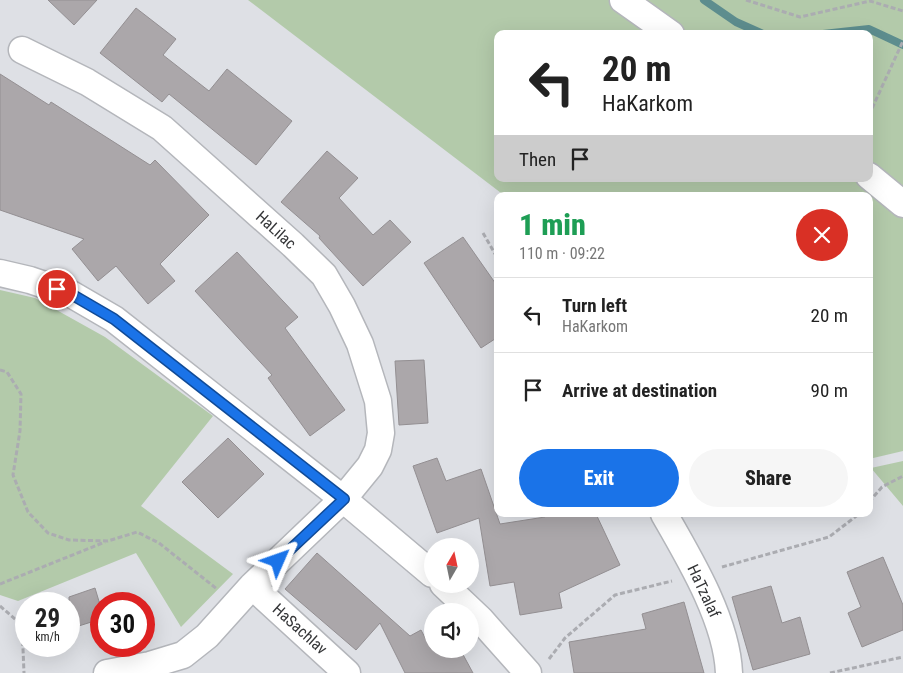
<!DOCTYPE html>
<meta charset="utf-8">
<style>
:root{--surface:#fff;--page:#f6f6f6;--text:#222;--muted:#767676;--line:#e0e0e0;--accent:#1a73e8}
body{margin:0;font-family:"Roboto Condensed",sans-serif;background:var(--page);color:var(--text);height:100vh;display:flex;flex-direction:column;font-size:19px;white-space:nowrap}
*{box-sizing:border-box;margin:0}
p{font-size:16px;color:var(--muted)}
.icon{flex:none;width:28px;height:28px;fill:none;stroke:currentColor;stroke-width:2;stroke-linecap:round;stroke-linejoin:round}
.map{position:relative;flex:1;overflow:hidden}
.side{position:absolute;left:494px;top:192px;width:379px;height:325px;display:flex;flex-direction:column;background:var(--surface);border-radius:10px;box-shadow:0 5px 20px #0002}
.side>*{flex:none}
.banner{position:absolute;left:494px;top:30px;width:379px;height:152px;border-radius:10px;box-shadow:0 5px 20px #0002;background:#fff;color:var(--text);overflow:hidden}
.needle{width:32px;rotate:9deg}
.controls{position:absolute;left:424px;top:538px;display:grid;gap:10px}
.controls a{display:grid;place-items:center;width:55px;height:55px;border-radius:50%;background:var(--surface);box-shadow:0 5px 20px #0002;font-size:25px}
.speed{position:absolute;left:15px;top:592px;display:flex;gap:10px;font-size:25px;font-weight:700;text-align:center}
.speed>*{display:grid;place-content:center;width:65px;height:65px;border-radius:50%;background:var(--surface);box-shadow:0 5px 20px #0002;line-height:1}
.speed small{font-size:12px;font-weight:400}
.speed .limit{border:8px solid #d22;background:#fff;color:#111}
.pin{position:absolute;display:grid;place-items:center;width:42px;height:42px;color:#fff;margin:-21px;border:2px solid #fff;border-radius:50%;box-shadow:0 1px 5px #0007}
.me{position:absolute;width:55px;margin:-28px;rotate:47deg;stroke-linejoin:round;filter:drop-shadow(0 0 4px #0008)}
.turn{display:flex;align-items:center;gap:18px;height:105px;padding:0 25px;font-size:22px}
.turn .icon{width:65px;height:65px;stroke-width:2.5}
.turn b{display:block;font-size:35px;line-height:42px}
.then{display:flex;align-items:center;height:48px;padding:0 25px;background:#0003;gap:10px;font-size:19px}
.round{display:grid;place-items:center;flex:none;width:52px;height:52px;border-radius:26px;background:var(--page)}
.headline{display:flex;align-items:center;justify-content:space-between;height:85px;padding:0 25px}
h1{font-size:30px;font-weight:800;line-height:38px;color:#1e9e55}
.primary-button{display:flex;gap:10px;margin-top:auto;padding:10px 25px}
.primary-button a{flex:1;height:58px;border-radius:30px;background:var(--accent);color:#fff;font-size:20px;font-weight:800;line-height:58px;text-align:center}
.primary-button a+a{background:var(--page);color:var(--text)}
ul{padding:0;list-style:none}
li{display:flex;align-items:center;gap:15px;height:75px;padding:0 25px;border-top:1px solid var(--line)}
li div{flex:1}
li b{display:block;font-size:19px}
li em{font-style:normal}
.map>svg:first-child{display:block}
.green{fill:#b3caaa;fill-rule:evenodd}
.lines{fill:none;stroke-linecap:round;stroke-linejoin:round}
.stream{stroke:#5d8d8e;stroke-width:8}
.building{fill:#aba7aa;stroke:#938f92}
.minor-casing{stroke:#b4b6bb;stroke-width:29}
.path{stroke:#abacb1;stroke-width:3;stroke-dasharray:5 2.5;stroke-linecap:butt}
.minor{stroke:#fff;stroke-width:26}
.route-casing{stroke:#114b97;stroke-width:12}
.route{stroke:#1a73e8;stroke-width:9}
.labels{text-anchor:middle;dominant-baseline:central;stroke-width:5;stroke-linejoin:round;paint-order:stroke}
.street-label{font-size:16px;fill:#353638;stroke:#fff}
</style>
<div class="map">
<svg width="903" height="673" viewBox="0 0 903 673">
<rect width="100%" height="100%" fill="#dee0e5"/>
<!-- green -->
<path class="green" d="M248,0H903V451L869,459V196H505ZM498,34H869V179H498Z
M0,290L35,298L105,337L213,416L141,506L233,574L181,627L136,553L18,601L0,595Z
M903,461V506L871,468Z"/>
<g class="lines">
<!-- stream -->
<path class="stream" d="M704,0L736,22L763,34
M823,34L869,29L903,45"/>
</g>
<!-- building -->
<path class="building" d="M48,0H97L74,25Z
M136,8L176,39L163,55L209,91L227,69L292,121L256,165L169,94L162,102L100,53Z
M0,74L49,105L51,102L150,165L155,160L209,215L160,264L175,281L148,304L116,266L98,281L72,249L84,239L0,210Z
M327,151L358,178L339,198L373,235L390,220L411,242L363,286L319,238L320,236L281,202Z
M463,237L498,287V337L481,348L424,263Z
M237,252L298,317L285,328L345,410L310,436L268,378L272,375L195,291Z
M424,360L428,423L399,425L395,361Z
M228,438L264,474L218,518L182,482Z
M437,458L446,481L481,469L500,524L545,517L544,514H596L620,565L559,593L562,608L520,615L514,582L490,586L479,518L437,533L413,466Z
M317,553L410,636L421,630L431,649H460L473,673H405L380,623L356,650L285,589Z
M883,557L903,605V630L862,647L848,613L861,607L847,572Z
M771,586L782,623L800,617L810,654L753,670L732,597Z
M95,588L101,608V619L69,629V597Z
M684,602L704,673H574L569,642L646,629L642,614Z"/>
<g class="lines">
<!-- minor casing -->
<g class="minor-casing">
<path id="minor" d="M623,0L671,34
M22,50L87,82L162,128L293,245L324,275L342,306L360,344L378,401L381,433L378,450L370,466L343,499L252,586L207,636L183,655L150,665L107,673
M869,176L903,204
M0,273L30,280L71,294L114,319L343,499L432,574
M664,514C690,559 727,621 729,673
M443,584L480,619L528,673
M252,586L347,673"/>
</g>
<!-- path -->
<path class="path" d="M746,0L800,17L870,1L903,11
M869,115L903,41
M483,233L498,259
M0,370L7,372L21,394L20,431L13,475L28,512L48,533L69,540L108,541L137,532L159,543L217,589
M869,502L882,487L903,476
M722,567L829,537L859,514
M0,584L105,542
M0,606L22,625L24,673
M549,659L565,638L615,595L672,581
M830,673L903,657"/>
<!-- minor -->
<use href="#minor" class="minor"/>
</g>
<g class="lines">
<!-- route casing -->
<g class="route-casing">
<path id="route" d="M57,289L71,294L114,319L344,499L278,561"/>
</g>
<!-- route -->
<use href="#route" class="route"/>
</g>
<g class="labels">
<!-- street labels -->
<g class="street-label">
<text transform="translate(276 230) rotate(42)">HaLilac</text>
<text transform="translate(704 591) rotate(65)">HaTzalaf</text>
<text transform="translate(300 629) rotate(42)">HaSachlav</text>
</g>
</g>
</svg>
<div class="controls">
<a><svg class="needle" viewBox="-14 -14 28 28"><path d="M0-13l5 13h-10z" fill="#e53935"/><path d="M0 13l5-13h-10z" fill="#767676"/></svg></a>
<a><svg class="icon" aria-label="sound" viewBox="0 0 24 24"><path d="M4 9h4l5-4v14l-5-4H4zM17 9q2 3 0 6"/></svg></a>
</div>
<div class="speed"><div>29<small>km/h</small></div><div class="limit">30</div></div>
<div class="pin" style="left:57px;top:289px;background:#d93025"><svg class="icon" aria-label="arrive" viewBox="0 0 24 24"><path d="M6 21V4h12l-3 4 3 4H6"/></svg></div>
<svg class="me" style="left:278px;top:561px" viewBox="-20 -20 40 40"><path d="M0-17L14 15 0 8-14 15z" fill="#1a73e8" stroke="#fff" stroke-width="4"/></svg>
<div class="banner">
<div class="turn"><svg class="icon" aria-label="left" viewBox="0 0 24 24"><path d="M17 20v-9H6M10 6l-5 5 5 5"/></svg><div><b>20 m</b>HaKarkom</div></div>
<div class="then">Then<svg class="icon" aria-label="arrive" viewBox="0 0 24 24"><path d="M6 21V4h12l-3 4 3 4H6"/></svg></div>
</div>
<section class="side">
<div class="headline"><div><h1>1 min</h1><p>110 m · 09:22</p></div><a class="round" style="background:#d93025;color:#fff"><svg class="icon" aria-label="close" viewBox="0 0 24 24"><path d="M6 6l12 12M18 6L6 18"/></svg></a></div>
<ul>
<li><svg class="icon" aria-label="left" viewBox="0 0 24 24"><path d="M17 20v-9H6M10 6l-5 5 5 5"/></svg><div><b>Turn left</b><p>HaKarkom</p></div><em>20 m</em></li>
<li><svg class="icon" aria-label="arrive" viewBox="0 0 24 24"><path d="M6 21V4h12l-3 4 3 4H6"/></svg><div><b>Arrive at destination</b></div><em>90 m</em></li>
</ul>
<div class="primary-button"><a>Exit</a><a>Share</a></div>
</section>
</div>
